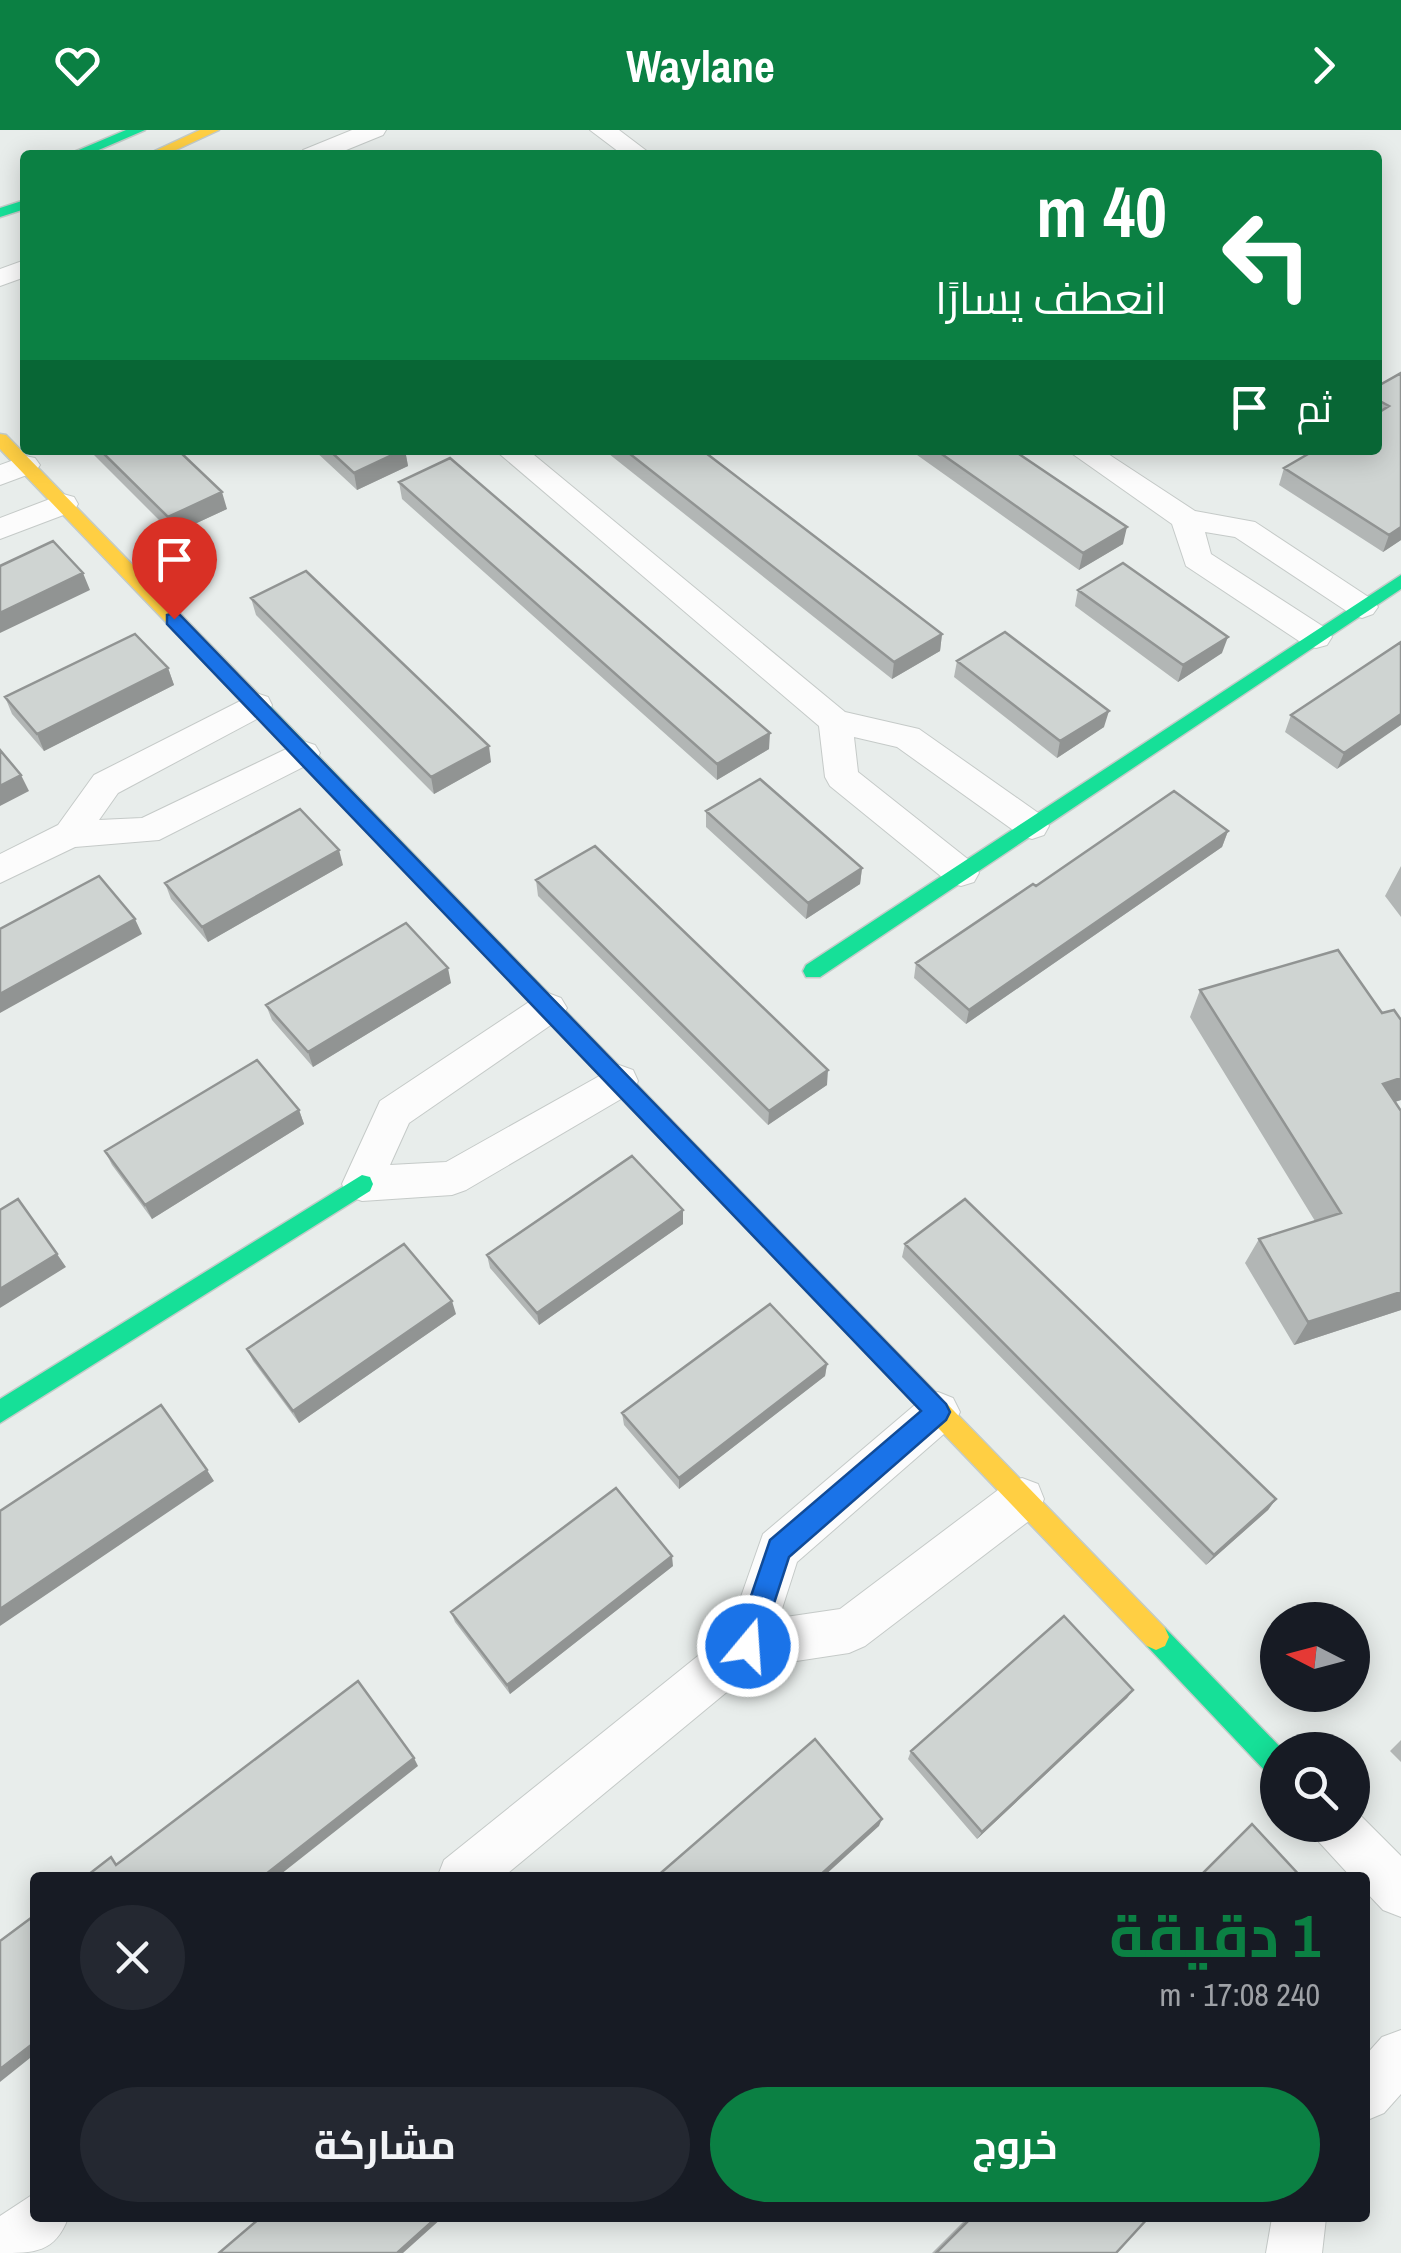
<!DOCTYPE html>
<html lang="ar">
<meta charset="utf-8">
<style>
:root{--surface:#171b24;--page:#242831;--text:#f1f3f6;--muted:#9ea1a6;--accent:#0b8043}
body{margin:0;font-family:"Archivo Narrow",Cairo,sans-serif;background:var(--page);color:var(--text);direction:rtl;height:100vh;display:flex;flex-direction:column;font-size:38px;white-space:nowrap}
*{box-sizing:border-box;margin:0}
p{font-size:32px;color:var(--muted)}
.icon{flex:none;width:55px;height:55px;fill:none;stroke:currentColor;stroke-width:2;stroke-linecap:round;stroke-linejoin:round}
.map{position:relative;flex:1;overflow:hidden;direction:ltr}
.sheet{position:absolute;left:30px;top:1742px;width:1340px;height:350px;display:flex;flex-direction:column;background:var(--surface);border-radius:10px;box-shadow:0 5px 25px #0003;direction:rtl}
.sheet>*{flex:none}
.guide{position:absolute;left:20px;top:20px;width:1362px;height:305px;border-radius:10px;box-shadow:0 5px 25px #0003;direction:rtl;background:#0b8043;color:#fff;overflow:hidden}
.needle{width:65px;rotate:276deg}
.controls{position:absolute;left:1260px;top:1472px;display:grid;gap:20px}
.controls a{display:grid;place-items:center;width:110px;height:110px;border-radius:50%;background:var(--surface);box-shadow:0 5px 25px #0003;font-size:50px}
.pin{position:absolute;display:grid;place-items:center;width:85px;height:85px;color:#fff;margin:-102px -42px;border-radius:50% 50% 50% 0;rotate:-45deg;box-shadow:0 0 10px #0007}
.pin .icon{rotate:45deg}
.me{position:absolute;width:110px;margin:-55px;rotate:18deg;stroke-linejoin:round;filter:drop-shadow(0 0 8px #0008)}
.turn{display:flex;align-items:center;gap:35px;height:210px;padding:0 50px;font-size:45px}
.turn .icon{width:130px;height:130px;stroke-width:2.5}
.turn b{display:block;font-size:70px;line-height:85px}
.then{display:flex;align-items:center;height:95px;padding:0 50px;background:#0003;gap:20px;font-size:38px}
.round{display:grid;place-items:center;flex:none;width:105px;height:105px;border-radius:52px;background:var(--page)}
.overview{display:flex;align-items:center;justify-content:space-between;height:170px;padding:0 50px}
h1{font-size:60px;font-weight:700;line-height:75px;color:var(--accent)}
.primary-button{display:flex;gap:20px;margin-top:auto;padding:20px 50px}
.primary-button a{flex:1;height:115px;border-radius:60px;background:var(--accent);color:#fff;font-size:40px;font-weight:700;line-height:115px;text-align:center}
.primary-button a+a{background:var(--page);color:var(--text)}
header{display:flex;justify-content:space-between;align-items:center;height:130px;padding:0 50px;background:var(--accent);color:#fff;font-size:45px;font-weight:700}
.map>svg:first-child{display:block}
.lines{fill:none;stroke-linecap:round;stroke-linejoin:round}
.street-casing{stroke:#c5cac8;stroke-width:2}
.fast-casing{stroke:#c3cbc8;stroke-width:3}
.slow-casing{stroke:#c3cbc8;stroke-width:3}
.street{fill:#fcfcfc;fill-rule:evenodd}
.fast{fill:#16e098;fill-rule:evenodd}
.slow{fill:#ffcf43;fill-rule:evenodd}
.wall{fill:#b2b6b5}
.shaded-wall{fill:#919493}
.building{fill:#cfd4d2;stroke:#919493;stroke-width:2.5}
.route{fill:#1a73e8;stroke:#114b97;stroke-width:2.5}
</style>
<header><svg class="icon" aria-label="forward" viewBox="0 0 24 24"><path d="M9 5l7 7-7 7"/></svg>Waylane<svg class="icon" aria-label="heart" viewBox="0 0 24 24"><path d="M12 20l-8-8c-3-5 5-10 8-4 3-6 11-1 8 4z"/></svg></header>
<div class="map">
<svg width="1401" height="2123" viewBox="0 0 1401 2123">
<rect width="100%" height="100%" fill="#e8edeb"/>
<g class="lines">
<!-- street casing -->
<g class="street-casing">
<path id="street" d="M352,0H386L383,5L334,25H300L303,20Z
M590,0H619L652,25H623Z
M25,130V147L0,156V139Z
M495,320H528L845,582L919,599L1044,687L1049,696L1044,705L1032,709L1020,705L897,617L854,607L858,642L974,734L979,743L974,752L961,756L948,752L830,656L825,647L819,596Z
M1067,320H1102L1195,381L1255,392L1373,470L1378,477L1373,484L1362,488L1351,484L1235,407L1205,402L1211,424L1327,499L1332,507L1327,515L1316,518L1305,515L1186,436L1172,394Z
M25,326L35,328L40,335L35,342L0,355V335Z
M63,364L74,367L78,374L74,381L0,409V388Z
M256,563L268,567L272,575L268,583L118,663L99,690L142,688L303,611L315,615L320,623L315,631L159,710L75,717L0,753V724L58,695L94,645Z
M548,863L561,868L567,878L561,888L409,993L390,1035L446,1032L619,935L633,940L638,951L633,962L466,1060L452,1065L362,1071L348,1066L342,1054L380,971L535,868Z
M938,1262L953,1268L960,1282L953,1296L797,1432L779,1488L840,1479L1006,1354L1022,1348L1038,1354L1044,1369L1038,1384L865,1516L849,1523L757,1537L502,1748H437L444,1730L729,1501L763,1404L923,1268Z
M1352,1677L1401,1726V1787L1383,1780L1365,1761V1748H1352L1319,1712L1311,1695H1352Z
M1401,1900V1964L1384,1983L1365,1991V1926L1382,1907Z
M35,2063V2088H68C55,2123 34,2123 0,2123V2086Z
M1272,2088H1326L1322,2123H1266Z"/>
</g>
<!-- fast casing -->
<g class="fast-casing">
<path id="fast" d="M126,0H145L87,25H67Z
M25,70V79L0,87V78Z
M1401,445V459L820,847H806L803,841L806,835Z
M263,574L270,576L774,1096L777,1103L774,1110L766,1113L758,1110L256,586L254,581Z
M362,1045L370,1047L373,1054L370,1061L0,1293V1269Z
M1156,1494L1165,1498L1283,1620H1278V1647L1268,1644L1147,1516L1143,1507L1147,1498Z"/>
</g>
<!-- slow casing -->
<g class="slow-casing">
<path id="slow" d="M200,0H219L165,25H146Z
M0,304L6,305L270,576V586H256L0,319Z
M766,1093L774,1096L1165,1498L1169,1507L1165,1516L1156,1520L1147,1516L758,1110L755,1103L758,1096Z"/>
</g>
<!-- street -->
<use href="#street" class="street"/>
<!-- fast -->
<use href="#fast" class="fast"/>
<!-- slow -->
<use href="#slow" class="slow"/>
</g>
<!-- wall -->
<path class="wall" d="M1401,243V410L1383,422L1279,355L1284,338L1378,320V256Z
M89,320H178L227,379L173,404Z
M314,320H405L408,336L357,360Z
M604,320H702L942,504L940,521L892,549Z
M910,320H1013L1123,414L1079,440Z
M399,352L769,619L717,650L402,369Z
M1078,460L1222,523L1178,552L1075,476Z
M251,468L491,632L434,664L256,485Z
M1401,512L1337,639L1285,602L1291,585Z
M957,531L1104,597L1057,628L954,547Z
M168,538L174,555L44,621L12,584L5,567Z
M706,681L862,738L860,754L806,789L706,697Z
M1228,701L1222,717L966,894L914,848L916,833Z
M343,735L208,812L171,769L165,753Z
M1401,736V787L1385,766Z
M536,750L827,955L768,995L538,766Z
M451,853L313,937L272,890L266,875Z
M1200,860L1382,883L1401,890V970L1395,972L1401,981V1180L1294,1215L1245,1133L1259,1109L1315,1091L1190,887Z
M299,980L304,994L152,1089L112,1035L105,1021Z
M683,1080V1094L539,1195L490,1138L487,1125Z
M905,1114L1276,1369L1268,1380L1206,1435L902,1127Z
M456,1184L299,1293L253,1231L247,1219Z
M827,1234L825,1246L679,1359L624,1295L622,1283Z
M673,1436L510,1564L455,1492L451,1482Z
M1133,1560L1127,1568L977,1709L908,1629L911,1621Z
M1401,1610V1632L1390,1621Z
M967,2088H1148L1116,2123H932Z"/>
<!-- shaded-wall -->
<path class="shaded-wall" d="M403,320H405L408,336L357,360L354,343Z
M222,362L227,379L173,404L168,387Z
M1127,397L1123,414L1079,440L1083,423Z
M1401,397V410L1383,422L1389,405Z
M83,443L90,460L0,503V483Z
M942,504L940,521L892,549L894,532Z
M1228,507L1222,523L1178,552L1183,535Z
M168,538L174,555L44,621L37,604Z
M1109,581L1104,597L1057,628L1060,611Z
M1401,584V595L1337,639L1344,623Z
M770,603L769,619L717,650V634Z
M489,616L491,632L434,664L431,647Z
M21,645L29,661L0,676V656Z
M1228,701L1222,717L966,894L969,880Z
M339,720L343,735L208,812L202,797Z
M862,738L860,754L806,789L808,773Z
M135,789L142,804L0,883V864Z
M448,838L451,853L313,937L308,922Z
M828,940L827,955L768,995L769,981Z
M1401,948V970L1367,980L1383,954Z
M299,980L304,994L152,1089L145,1075Z
M683,1080V1094L539,1195L537,1183Z
M57,1124L66,1137L0,1178V1159Z
M1401,1162V1180L1294,1215L1308,1192Z
M452,1171L456,1184L299,1293L293,1281Z
M827,1234L825,1246L679,1359V1348Z
M207,1340L214,1351L0,1496V1479Z
M1276,1369L1268,1380L1206,1435L1214,1425Z
M672,1426L673,1436L510,1564L507,1555Z
M1133,1560L1127,1568L977,1709L982,1702Z
M414,1628L418,1636L276,1748H261Z
M882,1689L879,1696L822,1748H817Z
M35,1912V1924L0,1952V1939Z
M436,2088H442L403,2123H397Z"/>
<!-- building -->
<path class="building" d="M1401,243V397L1389,405L1284,338L1315,320H1378V283L1389,276L1378,270V256Z
M100,320H178L222,362L168,387Z
M329,320H403L354,343Z
M625,320H702L942,504L894,532Z
M936,320H1013L1127,397L1083,423Z
M450,328L770,603L717,634L399,352Z
M53,411L83,443L0,483V436Z
M1123,433L1228,507L1183,535L1078,460Z
M306,441L489,616L431,647L251,468Z
M1005,502L1109,581L1060,611L957,531Z
M135,504L168,538L37,604L5,567Z
M1401,512V584L1344,623L1291,585Z
M0,620L21,645L0,656Z
M760,649L862,738L808,773L706,681Z
M1174,661L1228,701L969,880L916,833L1033,754L1036,756Z
M300,679L339,720L202,797L165,753Z
M595,716L828,940L769,981L536,750Z
M99,746L135,789L0,864V799Z
M406,793L448,838L308,922L266,875Z
M1338,820L1382,883L1394,880L1401,890V948L1383,954L1401,981V1162L1308,1192L1259,1109L1341,1083L1200,860Z
M257,930L299,980L145,1075L105,1021Z
M632,1026L683,1080L537,1183L487,1125Z
M18,1069L57,1124L0,1159V1080Z
M965,1069L1276,1369L1214,1425L905,1114Z
M404,1114L452,1171L293,1281L247,1219Z
M770,1174L827,1234L679,1348L622,1283Z
M161,1275L207,1340L0,1479V1381Z
M616,1358L672,1426L507,1555L451,1482Z
M1064,1486L1133,1560L982,1702L911,1621Z
M358,1551L414,1628L261,1748H84L111,1727L116,1735Z
M815,1609L882,1689L817,1748H655Z
M1252,1694L1302,1748H1198Z
M35,1785V1912L0,1939V1811Z
M260,2088H436L397,2123H219Z
M971,2088H1148L1116,2123H936Z"/>
<!-- route -->
<path class="route" d="M174,483L180,485L946,1274L950,1282L946,1290L789,1427L757,1526L748,1530L738,1526L734,1516L770,1410L921,1281L167,494V485Z"/>
</svg>
<div class="controls">
<a><svg class="needle" viewBox="-14 -14 28 28"><path d="M0-13l5 13h-10z" fill="#e53935"/><path d="M0 13l5-13h-10z" fill="#9ea1a6"/></svg></a>
<a><svg class="icon" aria-label="search" viewBox="0 0 24 24"><circle cx="10" cy="10" r="6"/><path d="M15 15l6 6"/></svg></a>
</div>
<div class="pin" style="left:174px;top:489px;background:#d93025"><svg class="icon" aria-label="arrive" viewBox="0 0 24 24"><path d="M6 21V4h12l-3 4 3 4H6"/></svg></div>
<svg class="me" style="left:748px;top:1516px" viewBox="-20 -20 40 40"><circle r="17" fill="#1a73e8" stroke="#fff" stroke-width="3"/><path d="M0-11L8 9 0 5-8 9z" fill="#fff"/></svg>
<div class="guide">
<div class="turn"><svg class="icon" aria-label="left" viewBox="0 0 24 24"><path d="M17 20v-9H6M10 6l-5 5 5 5"/></svg><div><b>40 m</b>انعطف يسارًا</div></div>
<div class="then">ثم<svg class="icon" aria-label="arrive" viewBox="0 0 24 24"><path d="M6 21V4h12l-3 4 3 4H6"/></svg></div>
</div>
<section class="sheet">
<div class="overview"><div><h1>1 دقيقة</h1><p>240 m · 17:08</p></div><a class="round"><svg class="icon" aria-label="close" viewBox="0 0 24 24"><path d="M6 6l12 12M18 6L6 18"/></svg></a></div>
<div class="primary-button"><a>خروج</a><a>مشاركة</a></div>
</section>
</div>
